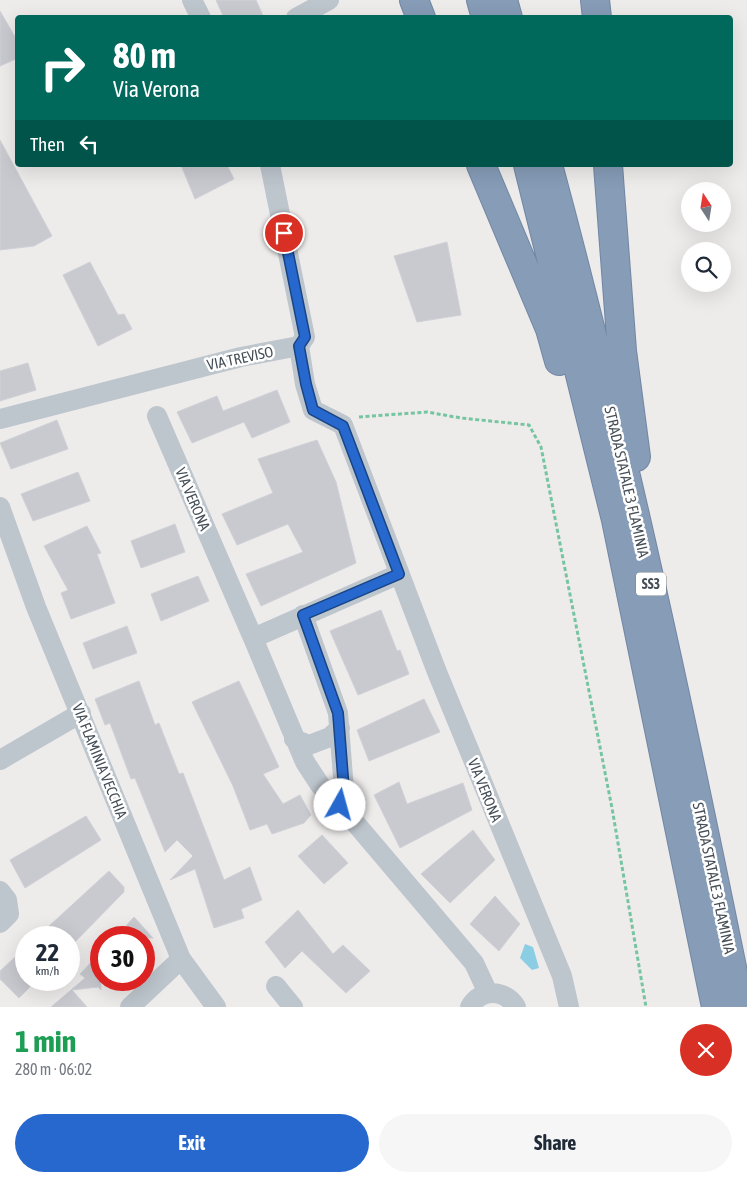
<!DOCTYPE html>
<meta charset="utf-8">
<style>
:root{--surface:#fff;--page:#f6f6f7;--text:#1f2937;--muted:#747a83;--accent:#2668cd}
body{margin:0;font-family:"Asap Condensed",sans-serif;background:var(--page);color:var(--text);height:100vh;display:flex;flex-direction:column;font-size:19px;white-space:nowrap}
*{box-sizing:border-box;margin:0}
p{font-size:16px;color:var(--muted)}
.icon{flex:none;width:28px;height:28px;fill:none;stroke:currentColor;stroke-width:2;stroke-linecap:round;stroke-linejoin:round}
.map{position:relative;height:1007px;overflow:hidden}
.drawer{display:flex;flex-direction:column;background:var(--surface);flex:1}
.drawer>*{flex:none}
.banner{position:absolute;left:15px;top:15px;width:718px;height:152px;border-radius:5px;box-shadow:0 5px 20px #0002;background:#00695c;color:#fff;overflow:hidden}
.needle{width:32px;rotate:348deg}
.buttons{position:absolute;left:681px;top:182px;display:grid;gap:10px}
.buttons a{display:grid;place-items:center;width:50px;height:50px;border-radius:50%;background:var(--surface);box-shadow:0 5px 20px #0002;font-size:25px}
.speed{position:absolute;left:15px;top:926px;display:flex;gap:10px;font-size:25px;font-weight:700;text-align:center}
.speed>*{display:grid;place-content:center;width:65px;height:65px;border-radius:50%;background:var(--surface);box-shadow:0 5px 20px #0002;line-height:1}
.speed small{font-size:12px;font-weight:400}
.speed .limit{border:8px solid #d22;background:#fff;color:#111}
.pin{position:absolute;display:grid;place-items:center;width:42px;height:42px;color:#fff;margin:-21px;border:2px solid #fff;border-radius:50%;box-shadow:0 1px 5px #0007}
.me{position:absolute;width:55px;margin:-28px;rotate:7deg;stroke-linejoin:round;filter:drop-shadow(0 0 4px #0008)}
.turn{display:flex;align-items:center;gap:18px;height:105px;padding:0 15px;font-size:22px}
.turn .icon{width:65px;height:65px;stroke-width:2.5}
.turn b{display:block;font-size:35px;line-height:42px}
.then{display:flex;align-items:center;height:48px;padding:0 15px;background:#0003;gap:10px;font-size:19px}
.round{display:grid;place-items:center;flex:none;width:52px;height:52px;border-radius:26px;background:var(--page)}
.headline{display:flex;align-items:center;justify-content:space-between;height:85px;padding:0 15px}
h1{font-size:30px;font-weight:700;line-height:38px;color:#1e9e55}
.primary-button{display:flex;gap:10px;margin-top:auto;padding:10px 15px}
.primary-button a{flex:1;height:58px;border-radius:30px;background:var(--accent);color:#fff;font-size:20px;font-weight:700;line-height:58px;text-align:center}
.primary-button a+a{background:var(--page);color:var(--text)}
.map>svg:first-child{display:block}
.water{fill:#8bcee4}
.building{fill:#c8cad0;stroke:#cfd1d6}
.lines{fill:none;stroke-linecap:round;stroke-linejoin:round}
.highway-casing{stroke:#7187a3;stroke-width:30}
.path{stroke:#76c5a1;stroke-width:3;stroke-dasharray:4 2.5;stroke-linecap:butt}
.minor{stroke:#bdc5cd;stroke-width:20}
.highway{stroke:#869cb7;stroke-width:28}
.route-casing{stroke:#194485;stroke-width:12}
.route{stroke:#2668cd;stroke-width:9}
.labels{text-anchor:middle;dominant-baseline:central;stroke-width:5;stroke-linejoin:round;paint-order:stroke}
.shield{fill:#fff;stroke:#7d8389;stroke-width:1}
.shield-label{font-size:14px;font-weight:bold;fill:#454e57}
.street-label{font-size:15px;fill:#454e57;stroke:#fff}
</style>
<div class="map">
<svg width="747" height="1007" viewBox="0 0 747 1007">
<rect width="100%" height="100%" fill="#eeebeb"/>
<!-- water -->
<path class="water" d="M525,944L533,947L539,968L532,970L520,958Z"/>
<!-- building -->
<path class="building" d="M216,0H256L264,18H224Z
M0,11L18,42V58L0,66Z
M0,140L52,236L34,246L0,250Z
M181,165H227L234,179L195,199Z
M447,242L461,315L417,322L394,256Z
M90,262L118,315L124,314L132,329L98,346L63,275Z
M28,363L36,390L0,401V371Z
M277,390L290,422L252,438L244,422L192,443L177,412L217,396L223,411Z
M57,420L68,449L11,469L0,443Z
M317,440L336,482L356,563L261,606L246,574L303,552L288,524L237,545L222,514L273,493L258,459Z
M78,472L90,501L33,521L21,494Z
M175,524L185,552L141,568L131,541Z
M87,526L101,553L97,554L115,603L71,619L61,593L68,590L44,546Z
M198,576L209,601L161,621L151,594Z
M381,610L397,651L400,650L409,674L358,695L330,631Z
M127,626L137,653L93,669L83,643Z
M139,681L155,725L159,723L179,774L183,773L224,880L250,867L262,900L241,909L244,918L214,928L195,869L170,880L193,856L177,840L165,852L135,778L131,779L110,723L105,725L95,699Z
M239,681L279,767L263,774L283,804L300,795L311,815L304,823L272,834L267,824L250,830L233,786L192,702Z
M424,699L440,732L369,761L357,730Z
M399,782L407,804L463,783L472,810L400,848L374,795Z
M86,816L101,840L25,888L10,860Z
M473,830L495,860L450,903L421,874Z
M322,835L348,863L324,884L298,856Z
M109,871L124,887V892L69,948V938H36Z
M495,896L520,924L499,951L470,924Z
M298,910L333,954L343,945L370,971L346,993L302,951L285,968L265,942Z
M134,917L153,938H115Z
M26,947V980H37L19,998L0,979V971Z
M101,952V990L98,987L72,990L87,1007H51L85,978L80,974Z"/>
<g class="lines">
<!-- highway casing -->
<g class="highway-casing">
<path id="highway" d="M414,0L421,18
M481,0L486,18
M503,0L508,18
M595,0L597,18
M481,165L550,329L559,361
M528,165L616,520L716,1007
M548,165C623,443 683,725 740,1007
M608,165L622,351L636,457"/>
</g>
<!-- path -->
<path class="path" d="M359,417L427,412L461,418L529,425L541,447L612,808L646,1007"/>
<!-- minor -->
<path class="minor" d="M192,0L201,18
M296,18L329,0
M299,346L305,384L313,410L343,425L437,672L562,976L569,1007
M157,416L253,638L399,574
M0,419L241,357L299,346L305,337L270,165
M0,507L36,607L181,959L216,1007
M303,615L338,713L344,790L340,805
M253,638L305,762L320,785L340,805L474,963L488,993
M294,739L309,745L330,737L340,728
M0,760L81,713
M0,891L7,900L9,914L0,923
M276,986L293,1007
M130,1007L181,959
M470,1007C481,988 505,989 516,1007"/>
<!-- highway -->
<use href="#highway" class="highway"/>
</g>
<g class="lines">
<!-- route casing -->
<g class="route-casing">
<path id="route" d="M284,233L305,337L299,346L306,384L313,410L343,426L399,574L303,615L338,713L344,790L340,805"/>
</g>
<!-- route -->
<use href="#route" class="route"/>
</g>
<g class="labels">
<!-- shield labels -->
<rect class="shield" x="636" y="572.5" width="30" height="23" rx="4"/>
<g class="shield-label">
<text x="651" y="584">SS3</text>
</g>
<!-- street labels -->
<g class="street-label">
<text transform="translate(240 358) rotate(-12)">VIA TREVISO</text>
<text transform="translate(627 482) rotate(77)">STRADA STATALE 3 FLAMINIA</text>
<text transform="translate(193 499) rotate(67)">VIA VERONA</text>
<text transform="translate(100 761) rotate(68)">VIA FLAMINIA VECCHIA</text>
<text transform="translate(485 790) rotate(68)">VIA VERONA</text>
<text transform="translate(714 878) rotate(78)">STRADA STATALE 3 FLAMINIA</text>
</g>
</g>
</svg>
<div class="buttons">
<a><svg class="needle" viewBox="-14 -14 28 28"><path d="M0-13l5 13h-10z" fill="#e53935"/><path d="M0 13l5-13h-10z" fill="#747a83"/></svg></a>
<a><svg class="icon" aria-label="search" viewBox="0 0 24 24"><circle cx="10" cy="10" r="6"/><path d="M15 15l6 6"/></svg></a>
</div>
<div class="speed"><div>22<small>km/h</small></div><div class="limit">30</div></div>
<div class="pin" style="left:284px;top:233px;background:#d93025"><svg class="icon" aria-label="arrive" viewBox="0 0 24 24"><path d="M6 21V4h12l-3 4 3 4H6"/></svg></div>
<svg class="me" style="left:340px;top:805px" viewBox="-20 -20 40 40"><circle r="19" fill="#fff"/><path d="M0-13L10 11 0 6-10 11z" fill="#2668cd"/></svg>
<div class="banner">
<div class="turn"><svg class="icon" aria-label="right" viewBox="0 0 24 24"><path d="M7 20v-9h11M14 6l5 5-5 5"/></svg><div><b>80 m</b>Via Verona</div></div>
<div class="then">Then<svg class="icon" aria-label="left" viewBox="0 0 24 24"><path d="M17 20v-9H6M10 6l-5 5 5 5"/></svg></div>
</div>
</div>
<section class="drawer">
<div class="headline"><div><h1>1 min</h1><p>280 m · 06:02</p></div><a class="round" style="background:#d93025;color:#fff"><svg class="icon" aria-label="close" viewBox="0 0 24 24"><path d="M6 6l12 12M18 6L6 18"/></svg></a></div>
<div class="primary-button"><a>Exit</a><a>Share</a></div>
</section>
